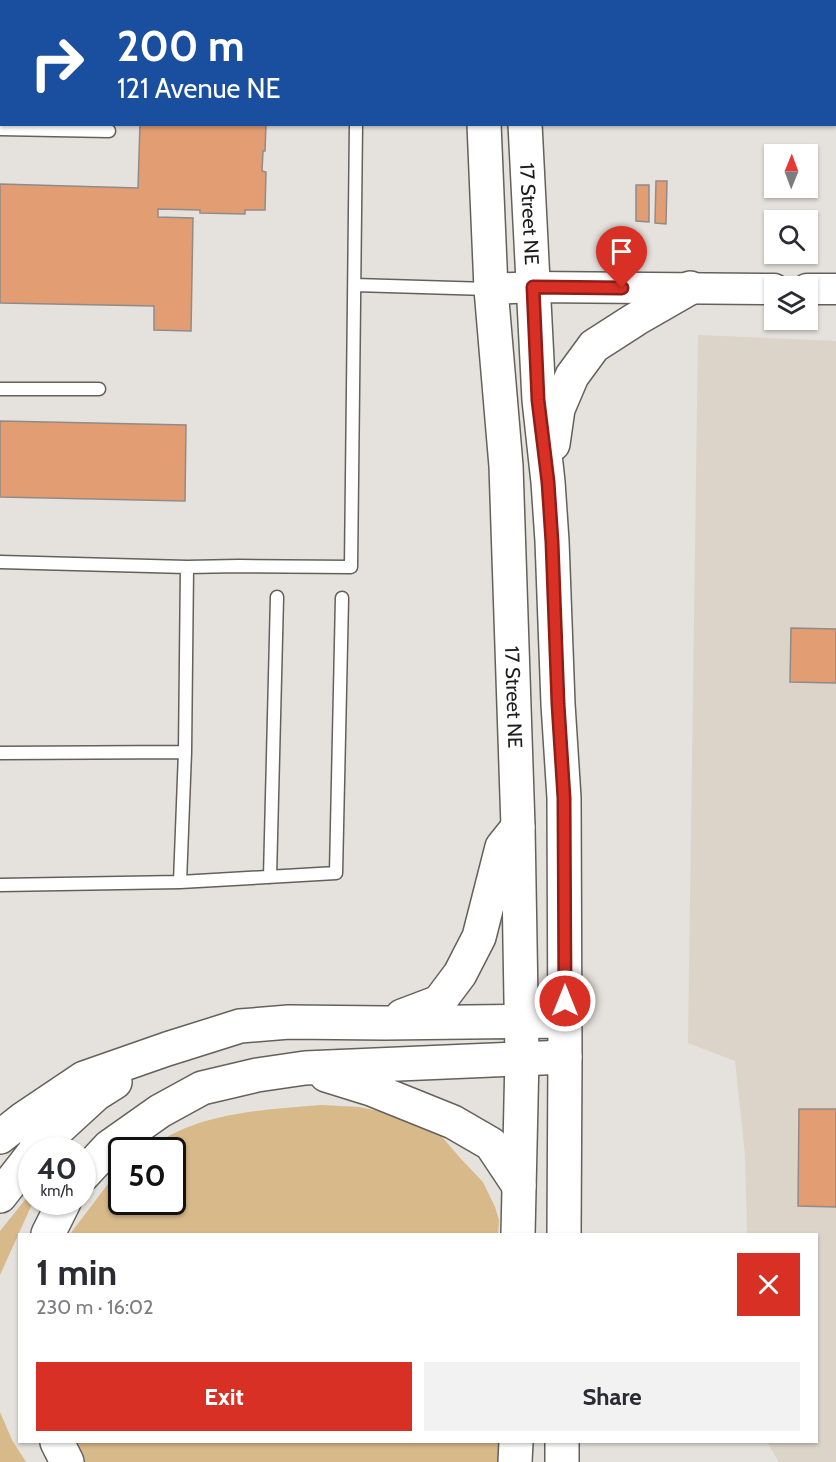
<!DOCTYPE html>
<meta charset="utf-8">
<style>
:root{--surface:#fff;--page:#f2f2f3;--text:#2b2b33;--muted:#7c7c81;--accent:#d93025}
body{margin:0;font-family:Cabin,sans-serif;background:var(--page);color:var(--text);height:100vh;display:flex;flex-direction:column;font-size:22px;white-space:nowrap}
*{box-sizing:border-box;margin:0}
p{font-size:20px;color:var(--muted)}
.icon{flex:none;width:33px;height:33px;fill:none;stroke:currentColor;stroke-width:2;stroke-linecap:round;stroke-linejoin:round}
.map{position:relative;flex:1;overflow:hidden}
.details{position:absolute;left:18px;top:1233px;width:800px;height:210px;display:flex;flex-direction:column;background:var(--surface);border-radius:0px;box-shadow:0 2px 4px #0004}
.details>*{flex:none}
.banner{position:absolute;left:0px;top:0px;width:837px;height:126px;box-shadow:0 2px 4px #0004;background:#1a4fa0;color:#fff;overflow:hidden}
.needle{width:39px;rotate:1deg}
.fabs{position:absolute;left:764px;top:144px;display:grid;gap:12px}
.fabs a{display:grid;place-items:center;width:54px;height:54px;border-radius:0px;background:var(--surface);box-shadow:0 2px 4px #0004;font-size:30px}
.speed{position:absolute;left:18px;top:1137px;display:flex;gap:12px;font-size:30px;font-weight:700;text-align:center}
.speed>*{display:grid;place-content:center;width:78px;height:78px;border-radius:50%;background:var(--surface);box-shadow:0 2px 4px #0004;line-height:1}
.speed small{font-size:15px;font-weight:400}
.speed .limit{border:3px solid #111;border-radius:9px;background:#fff;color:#111}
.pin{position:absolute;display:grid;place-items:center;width:51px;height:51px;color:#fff;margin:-62px -26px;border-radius:50% 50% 50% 0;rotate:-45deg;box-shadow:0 0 6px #0007}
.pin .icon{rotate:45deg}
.me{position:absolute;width:66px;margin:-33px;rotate:0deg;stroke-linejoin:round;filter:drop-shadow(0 0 4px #0008)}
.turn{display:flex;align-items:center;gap:21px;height:126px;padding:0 18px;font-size:27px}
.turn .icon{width:78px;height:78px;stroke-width:2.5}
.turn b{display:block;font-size:42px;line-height:51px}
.round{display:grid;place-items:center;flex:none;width:63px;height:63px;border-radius:0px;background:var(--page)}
.overview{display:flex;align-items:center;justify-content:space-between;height:102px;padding:0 18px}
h1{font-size:36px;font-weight:700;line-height:45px}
.primary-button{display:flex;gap:12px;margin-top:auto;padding:12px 18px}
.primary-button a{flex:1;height:69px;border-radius:0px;background:var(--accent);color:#fff;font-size:24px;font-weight:700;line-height:69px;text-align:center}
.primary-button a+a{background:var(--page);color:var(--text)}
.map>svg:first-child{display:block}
.built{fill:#dcd4c8}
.green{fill:#d7b98a}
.building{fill:#e29d72;stroke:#918b88;stroke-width:1.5}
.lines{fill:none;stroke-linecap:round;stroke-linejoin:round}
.service-casing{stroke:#64615c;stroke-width:15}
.tertiary-casing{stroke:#64615c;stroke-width:33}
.secondary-casing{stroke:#64615c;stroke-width:36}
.motorway-casing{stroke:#64615c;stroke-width:36}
.service{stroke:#fff;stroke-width:12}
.tertiary{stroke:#fff;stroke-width:30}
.secondary{stroke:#fff;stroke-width:33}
.motorway{stroke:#fff;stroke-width:33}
.route-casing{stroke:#8d1f18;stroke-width:15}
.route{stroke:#d93025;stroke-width:10}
.labels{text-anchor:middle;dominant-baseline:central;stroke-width:6;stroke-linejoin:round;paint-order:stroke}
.street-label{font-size:20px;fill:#1e1d1b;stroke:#f2efe9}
</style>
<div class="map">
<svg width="836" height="1462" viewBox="0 0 836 1462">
<rect width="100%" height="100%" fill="#e5e1dc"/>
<!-- built -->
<path class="built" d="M698,335L836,341V1462H779L767,1442H816V1234H747L745,1155L735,1061L688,1043Z"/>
<!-- green -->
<path class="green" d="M321,1105L359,1107L403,1116L437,1131L461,1159L483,1182L495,1207L499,1220L498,1234H70L111,1180L121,1172L122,1202H172V1150H148C195,1112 264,1110 321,1105Z
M31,1194L33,1202L0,1275V1231L29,1195Z
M0,1412L12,1440L26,1462H0Z
M69,1442H498V1462H81Z"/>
<!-- building -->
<path class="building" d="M165,0H231V2H165Z
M0,19H2V107H0Z
M140,124H266L265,151H263L262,171L266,172L265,210H245V214L200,213V210L158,209V217L193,218L191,331L154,330V306L0,303V184L138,188Z
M656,181H667L666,224L655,223Z
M636,185H649V222L636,221Z
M0,421L186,425L185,501L0,497Z
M791,628L836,629V683L790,682Z
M799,1109H836V1207L798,1206Z"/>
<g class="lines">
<!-- service casing -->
<g class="service-casing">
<path id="service" d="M280,2V0
M358,2V0
M0,129L109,131
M355,285L488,289
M0,389H99
M0,562L187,567L239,566L351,567L356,124
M0,753L185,752L187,567
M270,877L277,597
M180,882L336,873L342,598
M0,885L180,882L185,752"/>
</g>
<!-- tertiary casing -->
<g class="tertiary-casing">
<path id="tertiary" d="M491,289L533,287L774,289
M807,289H836"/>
</g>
<!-- secondary casing -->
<g class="secondary-casing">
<g id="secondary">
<path d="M501,0L502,2"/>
<path id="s1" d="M484,124L491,289L506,466L518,827L522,1057L518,1234"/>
<path id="s2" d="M525,124L539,400L548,482L552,541L558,704L564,798L565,1057L564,1234"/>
<path d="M553,444L558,409L572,376L594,346L636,319L690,288"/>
<path d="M515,1462L516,1442"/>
<path d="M562,1462V1442"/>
</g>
</g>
<!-- motorway casing -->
<g class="motorway-casing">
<path id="motorway" d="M402,1016L439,1002L460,974L479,937L502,847L518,827
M326,1075L371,1089L453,1122L491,1144L519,1186
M0,1137L23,1119L84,1078L167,1049L240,1026L289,1022L385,1023L565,1021
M35,1150L96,1094L115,1082
M82,1176L109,1147L160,1111L202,1088L257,1075L305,1068L565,1057
M0,1196L32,1155
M48,1234L64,1202
M57,1442L67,1462"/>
</g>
<!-- service -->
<use href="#service" class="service"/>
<!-- tertiary -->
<use href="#tertiary" class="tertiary"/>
<!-- secondary -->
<use href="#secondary" class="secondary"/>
<!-- motorway -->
<use href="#motorway" class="motorway"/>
</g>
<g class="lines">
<!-- route casing -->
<g class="route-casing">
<path id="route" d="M565,1001L564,798L558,704L552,542L548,482L538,400L533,287L622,288"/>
</g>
<!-- route -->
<use href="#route" class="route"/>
</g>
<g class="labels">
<!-- street labels -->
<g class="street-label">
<text stroke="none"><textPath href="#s2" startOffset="90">17 Street NE</textPath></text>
<text stroke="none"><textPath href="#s1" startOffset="574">17 Street NE</textPath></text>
</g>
</g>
</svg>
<div class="fabs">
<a><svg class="needle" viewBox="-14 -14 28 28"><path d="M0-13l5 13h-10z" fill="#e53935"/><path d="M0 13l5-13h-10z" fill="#7c7c81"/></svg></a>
<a><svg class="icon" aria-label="search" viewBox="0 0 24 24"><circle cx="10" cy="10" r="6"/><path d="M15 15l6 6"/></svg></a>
<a><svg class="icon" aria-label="layers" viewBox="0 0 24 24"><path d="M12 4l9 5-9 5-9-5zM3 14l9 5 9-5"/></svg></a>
</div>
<div class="speed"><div>40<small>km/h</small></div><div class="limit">50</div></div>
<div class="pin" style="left:622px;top:288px;background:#d93025"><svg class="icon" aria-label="arrive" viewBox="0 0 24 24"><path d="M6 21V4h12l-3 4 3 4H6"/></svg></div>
<svg class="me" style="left:565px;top:1001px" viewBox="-20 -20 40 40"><circle r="17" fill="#d93025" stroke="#fff" stroke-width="3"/><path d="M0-11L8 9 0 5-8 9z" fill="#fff"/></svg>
<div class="banner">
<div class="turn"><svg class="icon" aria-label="right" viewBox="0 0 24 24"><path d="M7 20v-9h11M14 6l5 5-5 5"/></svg><div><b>200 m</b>121 Avenue NE</div></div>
</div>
<section class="details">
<div class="overview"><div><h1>1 min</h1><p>230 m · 16:02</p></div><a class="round" style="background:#d93025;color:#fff"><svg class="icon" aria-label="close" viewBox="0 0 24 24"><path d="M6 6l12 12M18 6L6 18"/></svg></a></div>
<div class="primary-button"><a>Exit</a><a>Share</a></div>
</section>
</div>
